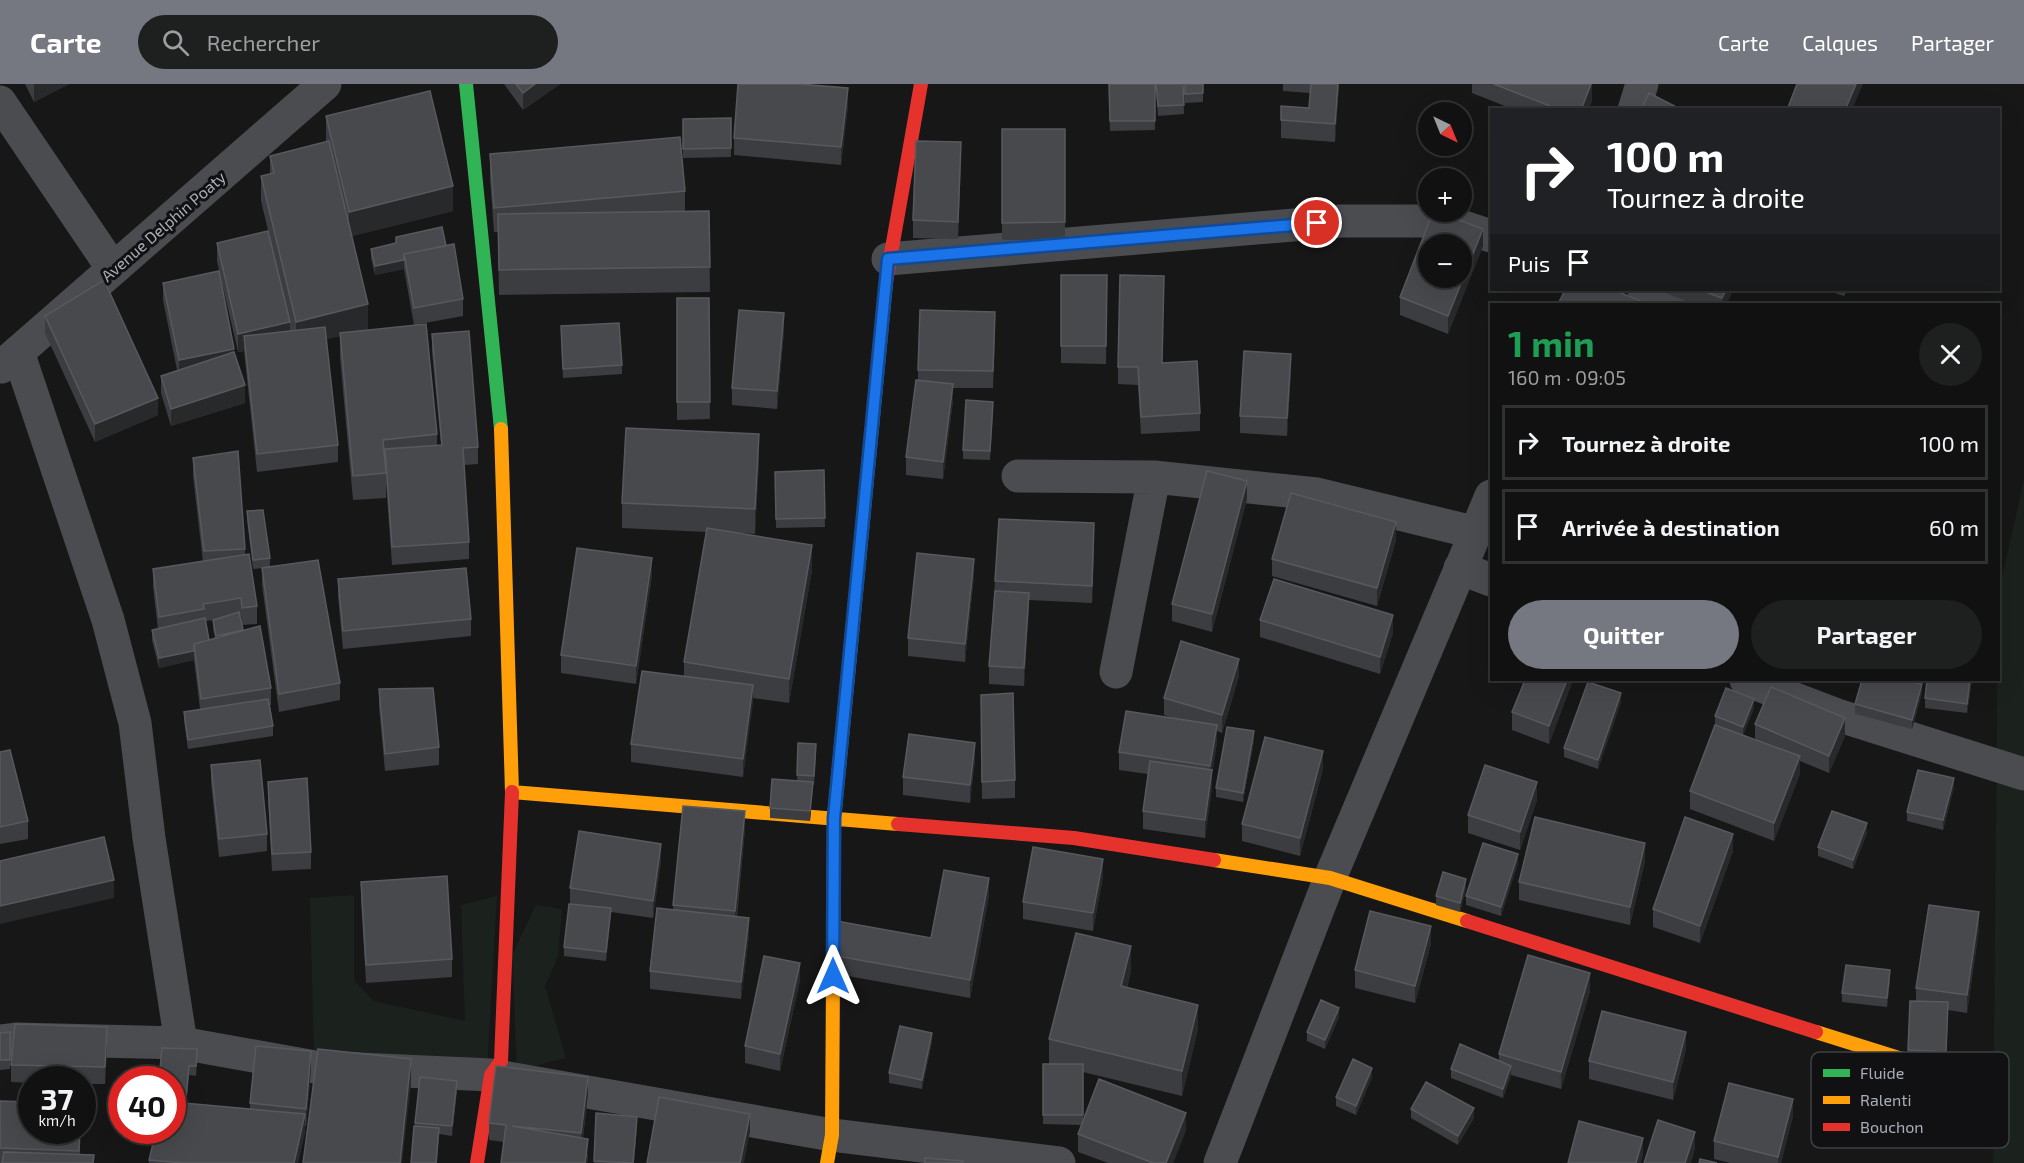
<!DOCTYPE html>
<html lang="fr">
<meta charset="utf-8">
<style>
:root{--surface:#111;--page:#1e1f1f;--text:#f1f3f6;--muted:#9c9d9f;--line:#303131;--accent:#757880}
body{margin:0;font-family:"Exo 2",sans-serif;background:var(--page);color:var(--text);height:100vh;display:flex;flex-direction:column;font-size:22px;white-space:nowrap}
*{box-sizing:border-box;margin:0}
p{font-size:20px;color:var(--muted)}
.icon{flex:none;width:33px;height:33px;fill:none;stroke:currentColor;stroke-width:2;stroke-linecap:round;stroke-linejoin:round}
.map{position:relative;flex:1;overflow:hidden}
.details{position:absolute;left:1490px;top:219px;width:510px;height:378px;display:flex;flex-direction:column;background:var(--surface);border-radius:0px;box-shadow:0 6px 24px #0002,0 0 0 2px var(--line)}
.details>*{flex:none}
.hud{position:absolute;left:1490px;top:24px;width:510px;height:183px;border-radius:0px;box-shadow:0 6px 24px #0002,0 0 0 2px var(--line);background:#202124;color:#fff;overflow:hidden}
.needle{width:39px;rotate:137deg}
.buttons{position:absolute;left:1418px;top:18px;display:grid;gap:12px}
.buttons a{display:grid;place-items:center;width:54px;height:54px;border-radius:50%;background:var(--surface);box-shadow:0 6px 24px #0002,0 0 0 2px var(--line);font-size:30px}
.speed{position:absolute;left:18px;top:982px;display:flex;gap:12px;font-size:30px;font-weight:700;text-align:center}
.speed>*{display:grid;place-content:center;width:78px;height:78px;border-radius:50%;background:var(--surface);box-shadow:0 6px 24px #0002,0 0 0 2px var(--line);line-height:1}
.speed small{font-size:15px;font-weight:400}
.speed .limit{border:9px solid #d22;background:#fff;color:#111}
.pin{position:absolute;display:grid;place-items:center;width:51px;height:51px;color:#fff;margin:-26px;border:3px solid #fff;border-radius:50%;box-shadow:0 2px 6px #0007}
.me{position:absolute;width:66px;margin:-33px;rotate:0deg;stroke-linejoin:round;filter:drop-shadow(0 0 4px #0008)}
.turn{display:flex;align-items:center;gap:21px;height:126px;padding:0 18px;font-size:27px}
.turn .icon{width:78px;height:78px;stroke-width:2.5}
.turn b{display:block;font-size:42px;line-height:51px}
.then{display:flex;align-items:center;height:57px;padding:0 18px;background:#0003;gap:12px;font-size:22px}
.round{display:grid;place-items:center;flex:none;width:63px;height:63px;border-radius:32px;background:var(--page)}
.head{display:flex;align-items:center;justify-content:space-between;height:102px;padding:0 18px}
h1{font-size:36px;font-weight:700;line-height:45px;color:#1e9e55}
.action{display:flex;gap:12px;margin-top:auto;padding:12px 18px}
.action a{flex:1;height:69px;border-radius:36px;background:var(--accent);color:#fff;font-size:24px;font-weight:700;line-height:69px;text-align:center}
.action a+a{background:var(--page);color:var(--text)}
ul{padding:0;list-style:none}
li{display:flex;align-items:center;gap:18px;height:75px;margin:0 12px 9px;padding:0 6px;border:3px solid var(--line);border-radius:0px}
li div{flex:1}
li b{display:block;font-size:22px}
li em{font-style:normal}
header{display:flex;align-items:center;gap:36px;box-sizing:border-box;height:84px;padding:0 30px;background:var(--accent);color:#fff}
header strong{font-size:28px}
nav{display:flex;gap:33px;margin-inline-start:auto;font-size:21px}
.search{width:420px;height:54px;background:var(--page);display:flex;align-items:center;gap:15px;box-sizing:border-box;padding:0 21px;border-radius:33px;color:var(--muted);font-size:22px}
.map>svg:first-child{display:block}
.green{fill:#1b211c}
.lines{fill:none;stroke-linecap:round;stroke-linejoin:round}
.street{stroke:#4b4c50;stroke-width:33}
.fast{stroke:#30b455;stroke-width:14}
.slow{stroke:#ff9f0a;stroke-width:14}
.jam{stroke:#e5322d;stroke-width:14}
.wall{fill:#3c3d40;fill-rule:evenodd}
.shaded-wall{fill:#28292a}
.building{fill:#48494d;stroke:#57595e;stroke-width:1.5;fill-rule:evenodd}
.route-casing{stroke:#114b97;stroke-width:15}
.route{stroke:#1a73e8;stroke-width:10}
.labels{text-anchor:middle;dominant-baseline:central;stroke-width:6;stroke-linejoin:round;paint-order:stroke}
.street-label{font-size:16px;fill:#a8adb8;stroke:#111113}
.key{fill:#111113;stroke:#3e4045;stroke-width:1.5}
.key-label{font-size:16px;fill:#a8adb8}
</style>
<header>
<strong>Carte</strong>
<div class="search"><svg class="icon" aria-label="search" viewBox="0 0 24 24"><circle cx="10" cy="10" r="6"/><path d="M15 15l6 6"/></svg>Rechercher</div>
<nav><a>Carte</a><a>Calques</a><a>Partager</a></nav>
</header>
<div class="map">
<svg width="2024" height="1079" viewBox="0 0 2024 1079">
<rect width="100%" height="100%" fill="#171717"/>
<!-- green -->
<path class="green" d="M2024,396V1079H1993L1998,510Z
M354,811V896L374,917L465,937L461,821L497,812L487,987L314,975L310,814Z
M536,821L562,825L558,873L545,902L566,974L517,986L512,871Z"/>
<g class="lines">
<!-- street -->
<path class="street" d="M0,18L113,185
M1634,26L1642,0
M888,175L1341,137H1445L1491,152
M1644,206L1684,220
M18,268L108,536L135,639L149,754L181,959
M1,283L325,0
M1018,392L1154,393L1317,410L1477,449
M1460,484L1491,496
M1116,588L1154,393
M1746,596L1837,631L2024,690
M0,957L17,955L181,959L315,983L491,991L832,1051L1059,1079
M1220,1079L1330,794L1491,412"/>
<!-- fast -->
<path class="fast" d="M466,0L501,345
M851,560L886,198"/>
<!-- slow -->
<path class="slow" d="M501,345L512,708
M512,708L898,740
M1214,776L1330,794L1467,837
M1816,948L1902,975
M827,1079L832,1051L834,734L851,560"/>
<!-- jam -->
<path class="jam" d="M886,198L921,0
M898,740L1074,754L1214,776
M1467,837L1816,948
M477,1079L491,991L501,977L512,708"/>
</g>
<!-- wall -->
<path class="wall" d="M25,0H69L34,18Z
M504,0H560L523,26Z
M1109,0H1155V46L1110,47Z
M1156,0H1183L1184,30L1158,32Z
M1184,0H1203V18L1185,19Z
M1283,0H1339L1335,58L1281,54V22L1309,24L1310,9L1283,7Z
M1472,0H1592V17L1588,26H1515L1472,9Z
M848,22L841,81L734,71V54Z
M326,32L453,127L352,152L368,245L357,247L437,350V362L441,361L432,268V250L478,363V380L464,381L469,458V475L392,481L386,398V414L353,416L340,274V252L326,255L338,361V378L257,388L244,267L238,268L217,177V159L290,238L261,117V92L270,90V72L326,58Z
M731,34V73L683,74V35Z
M1002,45H1065V156H1002Z
M490,70L685,107V128L709,127L710,208L499,211L498,148H494L490,95Z
M961,76L958,155L913,154V136Z
M396,153L446,162L463,215V232L414,241L404,185L375,191L371,174V165L396,160Z
M1483,162L1448,250L1400,231V213Z
M1061,191H1107L1106,280L1061,279Z
M163,199L234,270L245,319L171,342L161,309V292L177,286L163,216Z
M1668,206H1733L1727,220H1694L1668,210Z
M1826,206H1847L1844,212Z
M677,214H709L710,335L677,336Z
M45,232L158,331L95,358L45,249Z
M995,245L993,304H953V317L943,395L906,391V373L918,296V286Z
M784,247L777,325L732,321V304Z
M561,252L622,281V290L563,294Z
M1162,279L1200,329V347L1141,350L1138,301L1118,300V283Z
M1291,287L1287,352L1240,349V332Z
M993,328L990,376L963,375V366Z
M193,374L245,465V471L257,522V540L242,541L241,531L240,532L243,547L271,604V621H270L273,642V652L188,665L184,637V628L200,625L194,576L159,584L152,556V546L158,545L153,503V485L203,478L193,392ZM213,536V545L215,555L209,556L206,537Z
M759,375L755,450L741,449L812,486L789,619L753,614L743,693L631,678V660L684,592V578L706,448L622,444V419Z
M824,386L825,443L776,444L775,388Z
M1247,415L1212,548L1172,537V520Z
M247,427L270,474V483L340,599V616L279,628L262,501V484L253,485L247,436Z
M1396,456L1377,522L1272,492V475Z
M1094,457L1092,519L1029,516L1024,602L989,600V582L995,497Z
M652,492L636,600L561,589V571Z
M974,492L965,578L908,572V554Z
M338,495L471,535V552L343,565L338,513Z
M1260,536L1393,549L1380,590L1260,553Z
M1239,592L1222,649L1217,647V658L1212,690V703L1205,754L1143,745V727L1148,690L1119,686V668L1173,634L1164,631V614Z
M1573,596L1549,660L1512,646V628Z
M1927,596H1972L1967,629L1925,624V614Z
M379,605L439,663V681L385,687L379,623Z
M1922,609L1912,645L1855,630V620Z
M1621,618L1598,685L1564,673V664Z
M1754,624L1743,651L1755,656V640L1845,652L1829,689L1800,677V690L1774,757L1690,725V707L1719,642L1715,641V632Z
M981,628L1015,696V714L982,715Z
M1254,657L1243,718L1216,713V704Z
M798,659L816,669L814,701H813L810,737L770,734V724L797,697Z
M0,668L28,737V755L0,760Z
M975,676L970,719L903,711V693Z
M211,681L267,750V767L219,773L211,699Z
M1323,685L1300,772L1242,757V740Z
M268,698L311,768V785L272,787L268,715Z
M1954,703L1943,746L1907,737V728Z
M1537,716L1520,766L1468,749V731Z
M745,745L737,833L749,851L741,915L650,905V887L673,825V821Z
M1867,749L1853,785L1818,772V763Z
M1733,767L1700,859L1653,843V825Z
M661,777L653,834L611,828L606,877L564,872V863L570,820V804Z
M1645,777L1630,841L1519,816V798Z
M1518,779L1501,832L1466,821V812Z
M1103,792L1093,847L1023,835V818Z
M361,798L452,875V893L366,899L361,815Z
M1466,804L1460,828L1436,821V812Z
M989,812L970,914L831,889V871L931,854Z
M1979,845L1967,929L1948,926L1946,977L1908,975V966L1916,917V904Z
M1431,860L1415,919L1355,904V886Z
M1131,887L1127,904L1198,945L1182,1012L1083,988V1037L1186,1046L1173,1079H1108L1078,1068V1050L1082,1041L1043,1040V980H1049V955Z
M800,896L780,987L745,979V962Z
M1890,896L1887,923L1842,918V909Z
M1590,907L1561,1005L1511,991L1503,1014L1451,994V985L1499,976V970Z
M1339,933L1325,965L1307,957V948Z
M10,948V985L0,986V949Z
M932,958L922,1005L889,999V989Z
M107,961L105,1000H82V996H32V999L11,998V981Z
M1686,965L1673,1016L1589,995V977Z
M197,974L196,992L189,991L186,1019L250,1025V1019L311,985L306,1042H305V1048L298,1079H149V1076L172,1047V996Z
M1372,993L1356,1031L1336,1022V1013Z
M457,1006L452,1052L439,1050L437,1079H411L415,1039Z
M2006,1008L1992,1065L1937,1052V1034Z
M588,1010L583,1054L588,1072L587,1079H501L504,1058L489,1056V1039Z
M0,1017L80,1047V1071L94,1079H0Z
M1411,1025L1474,1034L1458,1061L1411,1034Z
M596,1029L637,1042L634,1079H594Z
M1793,1032L1781,1079H1730L1714,1075V1057Z"/>
<!-- shaded-wall -->
<path class="shaded-wall" d="M34,0H69L34,18Z
M535,0H560L523,26V9Z
M1338,0H1339L1335,58V40Z
M1592,0V17L1588,26H1581Z
M1856,0H1863L1852,26H1845Z
M848,4V22L841,81V63Z
M961,58V76L958,155V138Z
M453,102V127L349,153V128Z
M1483,145V162L1448,250V232Z
M404,176V185L375,191V182Z
M1726,206H1733L1727,220H1722V214Z
M368,220V245L296,263V238Z
M784,229V247L777,325V307Z
M290,238V255L244,252V267L238,268V250Z
M234,265V282L179,294V276Z
M1291,270V287L1287,352V334Z
M953,300V317L943,395V378Z
M245,301V319L171,342V325Z
M158,314V331L95,358V340Z
M759,350V375L755,450V425Z
M1247,397V415L1212,548V530Z
M1396,438V456L1377,522V504Z
M1094,439V457L1092,519V502Z
M812,461V486L789,619V595Z
M652,474V492L636,600V582Z
M974,475V492L965,578V560Z
M1029,509V527L1024,602V584Z
M1393,531V549L1380,590V573Z
M243,546V555L216,562V552Z
M194,567V576L159,584V574Z
M1239,575V592L1222,649V631Z
M1567,596H1573L1549,660V642Z
M1970,596H1972L1967,629V620Z
M1922,600V609L1912,645V636Z
M753,601V619L743,693V675Z
M1621,609V618L1598,685V676Z
M1754,615V624L1743,652V643Z
M1845,634V652L1829,689V672Z
M1217,641V658L1212,690V703L1205,754V736L1210,697V682Z
M1254,647V657L1243,718V709Z
M975,659V676L970,719V701Z
M1323,667V685L1300,772V754Z
M1800,672V690L1774,757V739Z
M1954,694V703L1943,746V736Z
M813,698V707L810,737V727Z
M1537,698V716L1520,766V748Z
M745,727V745L735,845V827Z
M1867,739V749L1853,785V776Z
M1733,750V767L1700,859V842Z
M1645,759V777L1630,841V823Z
M661,760V777L653,834V817Z
M1518,770V779L1501,832V823Z
M1103,775V792L1093,847V829Z
M989,794V812L970,914V896Z
M1466,795V804L1460,828V819Z
M114,796V814L0,840V822Z
M611,824V833L606,877V868Z
M1979,828V845L1967,929V911Z
M749,834V851L741,915V898Z
M1431,842V860L1415,919V902Z
M1131,862V887L1121,927V902Z
M800,879V896L780,987V970Z
M1890,886V896L1887,923V914Z
M1590,889V907L1561,1005V988Z
M1198,921V945L1182,1012V987Z
M1339,924V933L1325,965V956Z
M107,943V961L105,1000V983Z
M1686,948V965L1673,1016V998Z
M932,949V958L922,1005V996Z
M311,967V985L306,1042V1025Z
M411,975V1000L402,1079H400Z
M1511,982V991L1503,1014V1005Z
M1372,984V993L1356,1031V1022Z
M2006,990V1008L1992,1065V1047Z
M588,993V1010L581,1067V1049Z
M457,997V1006L452,1052V1042Z
M1793,1015V1032L1781,1079H1778V1073Z
M1474,1024V1034L1458,1061V1052Z
M1186,1029V1046L1173,1079H1166Z
M305,1030V1048L298,1079H294Z
M750,1030V1048L744,1079H740Z
M637,1033V1042L634,1079H633Z
M1695,1048V1065L1691,1079H1685Z
M1643,1054V1071L1641,1079H1636Z
M588,1055L587,1079H585Z"/>
<!-- building -->
<path class="building" d="M516,0H535L523,9Z
M738,0H800L848,4L841,63L734,54Z
M1109,0H1155V37H1110Z
M1156,0H1183L1184,21L1158,22Z
M1185,0H1203V9L1185,10Z
M1311,0H1338L1335,40L1281,36V22L1309,24Z
M1494,0H1591L1581,26H1560Z
M1797,0H1856L1845,26H1787Z
M430,7L453,102L349,128L326,32Z
M1649,9L1682,26H1641Z
M731,34V64L683,65V35Z
M1002,45H1065V138L1002,139Z
M680,53L685,107L494,124L490,70Z
M329,57L368,220L296,238L261,92L274,89L270,72Z
M916,57L961,58L958,138L913,136Z
M709,127L710,183L499,186L498,130Z
M1433,128H1438L1483,145L1448,232L1400,213ZM1428,160H1461V194H1428Z
M442,143L446,162L404,170V176L375,182L371,165L396,159V153Z
M268,147L290,238L238,250L217,159Z
M454,160L463,215L414,224L404,170Z
M219,187L234,265L179,276L163,199Z
M1061,191H1107L1106,262H1061Z
M1120,191L1164,192L1162,279L1197,277L1200,329L1141,333L1138,283H1118Z
M104,196L158,314L95,340L45,232Z
M1565,206H1614L1648,220H1558Z
M1700,206H1726L1722,214Z
M677,214H709L710,318H677Z
M739,226L784,229L777,307L732,304Z
M920,226L995,228L993,287L918,286Z
M619,239L622,281L563,285L561,242Z
M426,240L437,350L383,356L386,389L353,392L340,249Z
M325,243L338,361L257,370L244,252Z
M469,247L478,363L463,364L469,458L392,463L385,365L442,361L432,250Z
M1244,267L1291,270L1287,334L1240,332Z
M234,268L245,301L171,325L161,292Z
M916,296L953,300L943,378L906,373Z
M966,316L993,318L990,367L963,366Z
M626,344L759,350L755,425L622,419Z
M238,367L245,465L204,467L193,374Z
M824,386L825,434L776,435L775,388Z
M1207,387L1247,397L1212,530L1172,520Z
M1291,409L1396,438L1377,504L1272,475Z
M263,426L270,474L253,476L247,427Z
M999,435L1094,439L1092,502L995,497Z
M707,444L812,461L789,595L684,578Z
M577,464L652,474L636,582L561,571Z
M917,469L974,475L965,560L908,554Z
M249,470L257,522L242,524L241,514L203,520L204,525L159,533L153,485Z
M318,476L340,599L279,610L262,484Z
M466,484L471,535L343,547L338,495Z
M1274,495L1393,531L1380,573L1260,536Z
M995,507L1029,509L1024,584L989,582Z
M239,528L243,546L216,552L213,536Z
M205,534L209,556L194,560V567L159,574L152,546Z
M260,542L271,604L201,615L194,560Z
M1181,557L1239,575L1222,631L1164,614Z
M642,587L753,601L743,675L631,660Z
M1525,596H1567L1549,642L1512,628Z
M1862,596H1905L1922,600L1912,636L1855,620Z
M1927,596H1970L1967,620L1925,614Z
M1588,598L1621,609L1598,676L1564,664Z
M1771,603L1845,634L1829,672L1755,640Z
M433,604L439,663L385,670L379,605Z
M1726,604L1754,615L1743,643L1715,632Z
M1013,609L1015,696L982,698L981,611Z
M268,615L273,642L188,656L184,628Z
M1126,627L1217,641L1210,682L1119,668Z
M1715,641L1800,672L1774,739L1690,707Z
M1227,643L1254,647L1243,709L1216,704Z
M909,650L975,659L970,701L903,693Z
M1265,653L1323,667L1300,754L1242,740Z
M798,659L816,660L814,692L797,691Z
M10,666L28,737L0,743V668Z
M260,676L267,750L219,755L211,681Z
M1150,677L1212,686L1205,736L1143,727Z
M1485,681L1537,698L1520,748L1468,731Z
M1918,686L1954,694L1943,736L1907,728Z
M307,694L311,768L272,770L268,698Z
M772,695L813,698L810,727L770,724Z
M683,722L745,727L735,827L673,821Z
M1832,727L1867,739L1853,776L1818,763Z
M1535,733L1645,759L1630,823L1519,798Z
M1685,733L1733,750L1700,842L1653,825Z
M579,747L661,760L653,817L570,804Z
M104,753L114,796L0,822V777Z
M1483,759L1518,770L1501,823L1466,812Z
M1033,763L1103,775L1093,829L1023,818Z
M944,786L989,794L970,896L831,871L837,837L931,854Z
M1443,788L1466,795L1460,819L1436,812Z
M447,792L452,875L366,881L361,798Z
M569,820L611,824L606,868L564,863Z
M1929,821L1979,828L1967,911L1916,904Z
M657,824L749,834L741,898L650,887Z
M1370,827L1431,842L1415,902L1355,886Z
M1076,849L1131,862L1121,902L1198,921L1182,987L1049,955Z
M1528,871L1590,889L1561,988L1499,970Z
M764,872L800,879L780,970L745,962Z
M1846,881L1890,886L1887,914L1842,909Z
M1321,916L1339,924L1325,956L1307,948Z
M1910,917L1948,918L1946,968L1908,966Z
M1602,927L1686,948L1673,998L1589,977Z
M15,940L107,943L105,983L11,981Z
M900,942L932,949L922,996L889,989Z
M10,948V976H0V949Z
M1460,960L1511,982L1503,1005L1451,985Z
M256,962L311,967L306,1025L250,1019Z
M162,964L197,965L196,982H189L186,1015L172,1014V996H159Z
M318,965L411,975L400,1079H303Z
M1353,975L1372,984L1356,1022L1336,1013Z
M1043,980H1083V1031H1043Z
M496,982L588,993L581,1049L512,1042L588,1055L585,1079H501L506,1041L489,1039Z
M420,993L457,997L452,1042L415,1039Z
M1099,995L1186,1029L1166,1079H1153L1078,1050Z
M1426,998L1474,1024L1458,1052L1411,1025Z
M1729,999L1793,1015L1778,1073L1714,1057Z
M659,1013L750,1030L740,1079H647Z
M0,1017L32,1018V1047H80L79,1067L0,1064Z
M172,1018L305,1030L294,1079H185L149,1076L156,1047H172Z
M596,1029L637,1033L633,1079L594,1077Z
M1658,1036L1695,1048L1685,1079H1644Z
M1579,1037L1643,1054L1636,1079H1568Z
M414,1042L439,1044L436,1079H411Z
M4,1068L94,1071L93,1079H2Z
M925,1074L963,1077V1079H925Z
M1700,1075L1717,1079H1699Z"/>
<g class="lines">
<!-- route casing -->
<g class="route-casing">
<path id="route" d="M833,892L834,734L888,175L1317,139"/>
</g>
<!-- route -->
<use href="#route" class="route"/>
</g>
<g class="labels">
<!-- street labels -->
<g class="street-label">
<text transform="translate(163 142) rotate(-41)">Avenue Delphin Poaty</text>
</g>
</g>
<!-- legend -->
<rect x="1811" y="968" width="198" height="96" rx="9" class="key"/>
<rect x="1823" y="985" width="27" height="8" fill="#30b455"/>
<rect x="1823" y="1012" width="27" height="8" fill="#ff9f0a"/>
<rect x="1823" y="1039" width="27" height="8" fill="#e5322d"/>
<g class="key-label">
<text x="1860" y="995">Fluide</text>
<text x="1860" y="1022">Ralenti</text>
<text x="1860" y="1049">Bouchon</text>
</g>
</svg>
<div class="buttons">
<a><svg class="needle" viewBox="-14 -14 28 28"><path d="M0-13l5 13h-10z" fill="#e53935"/><path d="M0 13l5-13h-10z" fill="#9c9d9f"/></svg></a>
<a>+</a>
<a>−</a>
</div>
<div class="speed"><div>37<small>km/h</small></div><div class="limit">40</div></div>
<div class="pin" style="left:1317px;top:139px;background:#d93025"><svg class="icon" aria-label="arrive" viewBox="0 0 24 24"><path d="M6 21V4h12l-3 4 3 4H6"/></svg></div>
<svg class="me" style="left:833px;top:892px" viewBox="-20 -20 40 40"><path d="M0-17L14 15 0 8-14 15z" fill="#1a73e8" stroke="#fff" stroke-width="4"/></svg>
<div class="hud">
<div class="turn"><svg class="icon" aria-label="right" viewBox="0 0 24 24"><path d="M7 20v-9h11M14 6l5 5-5 5"/></svg><div><b>100 m</b>Tournez à droite</div></div>
<div class="then">Puis<svg class="icon" aria-label="arrive" viewBox="0 0 24 24"><path d="M6 21V4h12l-3 4 3 4H6"/></svg></div>
</div>
<section class="details">
<div class="head"><div><h1>1 min</h1><p>160 m · 09:05</p></div><a class="round"><svg class="icon" aria-label="close" viewBox="0 0 24 24"><path d="M6 6l12 12M18 6L6 18"/></svg></a></div>
<ul>
<li><svg class="icon" aria-label="right" viewBox="0 0 24 24"><path d="M7 20v-9h11M14 6l5 5-5 5"/></svg><div><b>Tournez à droite</b></div><em>100 m</em></li>
<li><svg class="icon" aria-label="arrive" viewBox="0 0 24 24"><path d="M6 21V4h12l-3 4 3 4H6"/></svg><div><b>Arrivée à destination</b></div><em>60 m</em></li>
</ul>
<div class="action"><a>Quitter</a><a>Partager</a></div>
</section>
</div>
